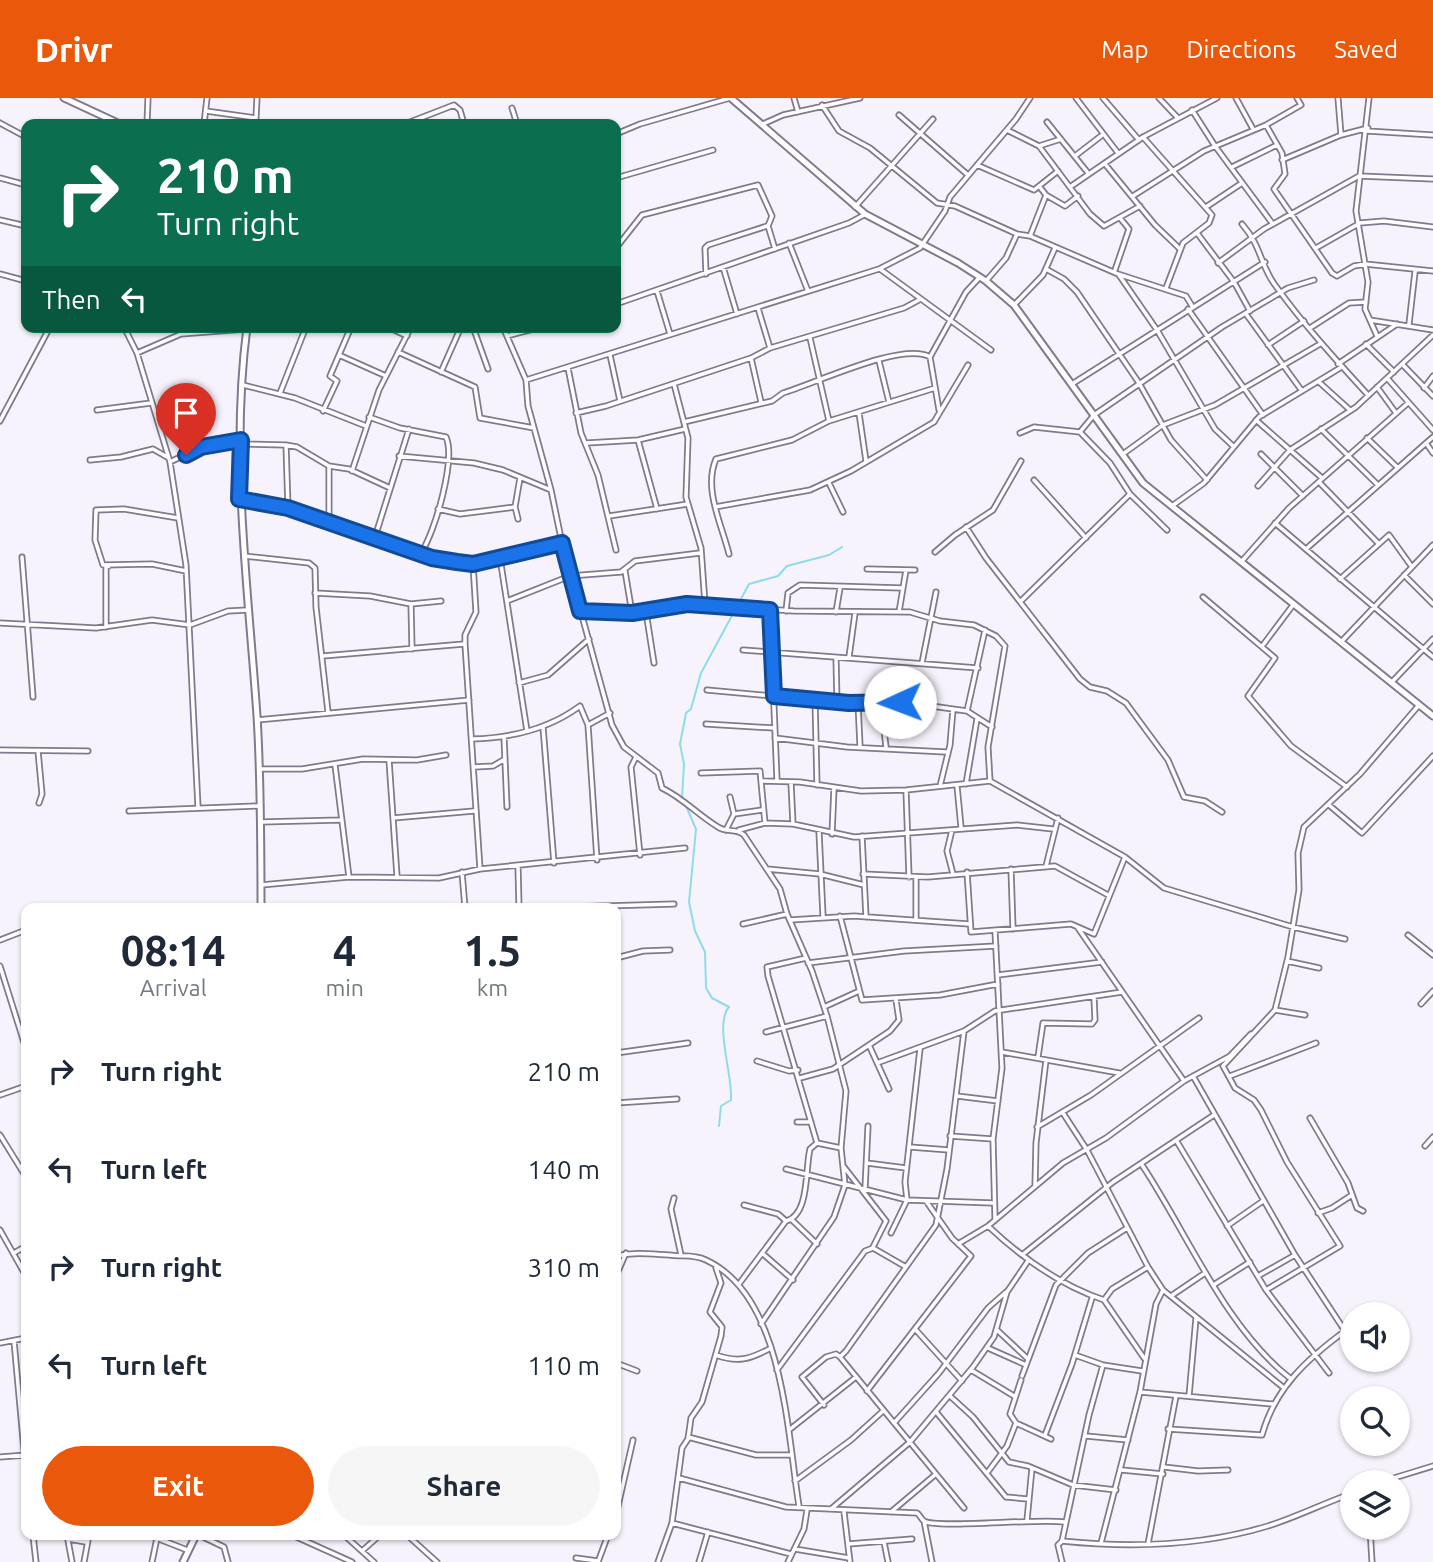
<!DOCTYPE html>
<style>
:root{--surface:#fff;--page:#f6f6f7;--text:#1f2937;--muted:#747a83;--accent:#ea580c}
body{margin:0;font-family:Ubuntu,sans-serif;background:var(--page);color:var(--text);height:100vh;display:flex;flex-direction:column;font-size:26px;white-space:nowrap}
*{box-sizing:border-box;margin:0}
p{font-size:23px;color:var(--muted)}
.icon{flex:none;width:38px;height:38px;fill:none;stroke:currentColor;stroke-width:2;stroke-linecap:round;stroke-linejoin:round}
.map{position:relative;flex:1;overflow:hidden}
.details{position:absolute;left:21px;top:805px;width:600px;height:637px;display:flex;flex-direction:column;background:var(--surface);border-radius:14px;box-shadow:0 2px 5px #0004}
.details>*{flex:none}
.banner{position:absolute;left:21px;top:21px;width:600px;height:214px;border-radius:14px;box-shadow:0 2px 5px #0004;background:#0b6e4f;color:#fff;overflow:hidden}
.controls{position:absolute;left:1340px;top:1204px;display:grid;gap:14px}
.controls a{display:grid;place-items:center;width:70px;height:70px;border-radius:50%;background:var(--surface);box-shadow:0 2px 5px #0004;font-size:35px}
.pin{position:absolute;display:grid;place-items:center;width:60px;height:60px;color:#fff;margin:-72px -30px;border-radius:50% 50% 50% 0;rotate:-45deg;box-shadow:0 0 7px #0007}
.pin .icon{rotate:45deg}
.me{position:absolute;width:77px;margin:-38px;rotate:268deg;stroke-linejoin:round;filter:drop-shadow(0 0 5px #0008)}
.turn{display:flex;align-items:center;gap:24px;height:147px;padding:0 21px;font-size:32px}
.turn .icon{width:91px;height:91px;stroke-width:2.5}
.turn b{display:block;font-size:49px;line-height:60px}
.then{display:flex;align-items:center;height:66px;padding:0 21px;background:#0003;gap:14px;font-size:26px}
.eta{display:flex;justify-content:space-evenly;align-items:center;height:119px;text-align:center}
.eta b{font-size:42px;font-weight:700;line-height:49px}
.primary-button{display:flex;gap:14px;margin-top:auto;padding:14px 21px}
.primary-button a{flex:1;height:80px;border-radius:42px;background:var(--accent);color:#fff;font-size:28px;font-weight:700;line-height:80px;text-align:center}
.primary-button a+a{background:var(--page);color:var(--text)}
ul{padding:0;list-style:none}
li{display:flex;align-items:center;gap:21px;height:98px;padding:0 21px}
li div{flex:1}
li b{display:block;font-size:26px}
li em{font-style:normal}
header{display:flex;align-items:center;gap:42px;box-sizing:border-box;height:98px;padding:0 35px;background:var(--accent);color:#fff}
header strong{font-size:33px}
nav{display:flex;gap:38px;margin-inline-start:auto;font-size:24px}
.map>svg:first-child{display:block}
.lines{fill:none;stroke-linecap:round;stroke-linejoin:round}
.stream{stroke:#8fdbe8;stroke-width:2}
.street-casing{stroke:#82798f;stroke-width:7}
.secondary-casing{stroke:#82798f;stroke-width:9}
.street{stroke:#fff;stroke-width:3.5}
.secondary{stroke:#fff;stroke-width:5}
.route-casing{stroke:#114b97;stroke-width:18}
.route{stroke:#1a73e8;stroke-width:12}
</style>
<header>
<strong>Drivr</strong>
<nav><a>Map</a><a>Directions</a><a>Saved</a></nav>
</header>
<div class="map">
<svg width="1433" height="1464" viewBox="0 0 1433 1464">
<rect width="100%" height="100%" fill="#f7f3fd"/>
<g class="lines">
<!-- stream -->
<path class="stream" d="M682,700L684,666L680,646L686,615L691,611L701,575L749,486L778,478L787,468L829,457L842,449
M686,708L696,731L689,804L695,833L705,854L706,890L712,900L729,909C714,926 733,977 731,1002L721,1008L719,1028"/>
<!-- street casing -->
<g class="street-casing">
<path id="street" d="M794,0L798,14
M1076,0L1118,55
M1103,0L1139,42
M1159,0L1177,19
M1236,0L1253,31
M1338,0L1341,37
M1369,0L1356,113L1368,184L1365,211L1377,238
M822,7L839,33L870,50L937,105L955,108L1017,136L1030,138L1118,176L1186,198L1192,208
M512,10L517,26
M1192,12L1215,48L1272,125
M206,13L256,20L257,0
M899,17L968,77
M1047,24L1088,75
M0,25L26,39
M147,26L148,0
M204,26L207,0
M405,26L454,7L460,12L464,26
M763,26L783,17L860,0
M1266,27L1282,55L1285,76L1274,91L1332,175L1337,178L1354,168L1365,166L1433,173
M1007,32L1039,48L1061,41
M1367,33L1433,37
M616,36L640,26L730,0
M1143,39L1212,117L1209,125L1183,145L1166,190
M1039,48L1090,116L1104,128L1140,108
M1075,58L1101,38
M1282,62L1341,37L1368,30
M1105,66L1155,127L1180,151
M977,67L1034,92L1058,73
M1232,69L1277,47
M0,80L26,87
M616,80L713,52
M1039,88L1046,97L1065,108L1078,98
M1070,89L1143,39L1217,0
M1133,98L1204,53L1266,27L1301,7L1297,0
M855,109L933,21
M1206,109L1242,85
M0,122L26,128
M1242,126C1262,149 1260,167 1275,187C1303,226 1336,262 1368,297
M1197,135L1234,184L1250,213
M1030,138L1046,97
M789,145L808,193
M616,150L642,117L758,87L772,118L768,128L775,151
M1316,150L1360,125L1384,123L1433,129
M1218,165L1264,131L1359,78L1433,81
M723,169L737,216
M880,171L991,252
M1046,171L1064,181L1077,194L1139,285L1171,342L1207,382
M1115,172L1129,131L1120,120
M0,176L26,183
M706,176L705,150L708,147L767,128
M1119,177L1157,232L1215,331L1234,349
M986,183L1006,160L1017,136
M657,193L670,236
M616,206L849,125L864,117
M1014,207L1043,177L1055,150
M758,210L770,250
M1188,211L1263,317
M1246,216L1302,293
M1370,222L1433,232
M1409,226L1415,174
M124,229L137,255L170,364L186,467L198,709
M388,229L407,238
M473,229L488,271
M503,229L526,282L528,308L551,392L562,445L612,627L624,649L658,675L662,690C683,700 698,717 718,729C727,735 736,730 744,737L780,791L787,816L812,873L827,918L846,993L841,1050L817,1045
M1310,230L1349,205L1366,204
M507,238L541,229
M810,240L829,323
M1366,246L1394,274
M1268,247L1304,223
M398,254L475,289L480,320L534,330
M137,255L181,236L246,231
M339,257L386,278
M610,257L620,303
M751,260L761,304
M879,263L889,304
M1338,266L1397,226
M1403,267L1433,298
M568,270L581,335L598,377L616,452
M441,274L461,229
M1387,280L1433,332
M526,282L879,171L920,150L945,113L950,99L1016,21L1030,0
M1319,284L1350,312
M674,286L688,340L686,399L701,450L705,506
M1072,286L1265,164
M243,287L295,300L366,328
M1377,289L1396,315
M1424,290L1433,278
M280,295L306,229
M97,312L151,305
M939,312L930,259L966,194L979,180
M323,313L337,283L330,278L351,229
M576,315L606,308L751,260L770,250L904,210L919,202
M859,315L866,363
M369,319L400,330L446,339C456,362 435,434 421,455
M1256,322L1322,380
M0,323L50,229
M684,324L772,303L783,295C814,286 903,243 930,259
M1321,331L1378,387
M1080,334L1094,317L1222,229L1288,190L1314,182
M1020,335L1034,329L1080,334L1110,365L1130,396L1167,432
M1367,340L1397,369
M638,342L657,411
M587,345L638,342L685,331
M1426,345L1433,355
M241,346L286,347L288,410
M286,347L297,349L329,368
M1123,356L1163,327L1215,307L1320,246
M1261,356L1303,398
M399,358L474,365L503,372L551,392
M90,362L121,359L153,351L167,359
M170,364L201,349L241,342
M352,373L379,292L411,229
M1034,382L1086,440
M1319,384L1378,445
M829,385L843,414
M1258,388L1290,352L1356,309L1433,237
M239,401L288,410L432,460C478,470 516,456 562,445
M1172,408L1204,385L1259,319L1340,270
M715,409L810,392L851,373L934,324L968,267
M438,411L460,416L515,409
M609,418L688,406
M178,420L124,411L96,412L95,442L103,467L152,466L186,473
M518,421L515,409L520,380
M329,424V368L349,371L390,390
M1275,425L1433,559
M966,429L986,460L1080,581L1090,589L1107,593L1126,605L1168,662L1184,699L1205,703L1222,714
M375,439L409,331
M1306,451L1433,339
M935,454L955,437L993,412L1021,363
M729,456C722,427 703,391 716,361L792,342L829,323L935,290
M244,458L309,465L315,470L316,509L328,614
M22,459L33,599
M500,460L527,633
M1242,463L1289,410L1408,305
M473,466L476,514L465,537V546L480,771
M867,471L915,472
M625,473L632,515
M1404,477L1433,506
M1340,481L1389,437L1412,469
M315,495L370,498L411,506L441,503
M1203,499L1275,560L1248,598L1291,648L1347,689
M507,503L570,478L621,474L635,463L700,455
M1021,503L1130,396
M411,506L412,551
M770,512L777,682
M580,513L626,515L693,506L794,513L910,514L940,523L974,527L996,538L1005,548L988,649L990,683
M786,513L788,495L800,487L902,490
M646,514L654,565
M836,514L840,490
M899,514L906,472
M0,525L96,530L152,522L190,527L228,513L248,512
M106,529V469L109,468
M1341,544L1433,447
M1263,547L1293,507
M743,552L978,570
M323,558L464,546
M849,559L855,515
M836,560L837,604
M922,565L936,494
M519,585L548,577L589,541
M1391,585L1433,541
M707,592L849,605L903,604L967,613L992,629
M815,600L817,687
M858,605L860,648
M881,606L886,649
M967,613L985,532
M257,622L469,602
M706,626L774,630
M588,627L610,615
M543,629L554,765
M504,639L507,709
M775,640L847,649L946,654
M472,641C511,640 549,631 580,608L588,627L597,762
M0,652L88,653
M38,653L42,696L39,705
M636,659L631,669L640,757
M389,662L397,778
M335,667L349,779
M474,669L493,668L505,661
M259,671H302L363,661L417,662L446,657
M701,675L760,673L765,725
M763,683L800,684L861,693L906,692L990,683L1125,759L1164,790L1293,829L1345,841
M791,685L793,726
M966,686L977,621
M940,688L950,647L953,611
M957,688L961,729
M906,692L909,779
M1329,707L1362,735L1433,658
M129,713L259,708
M734,716L762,712
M393,720L474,713
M261,724L340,722
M726,732L734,716L730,699
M739,732L765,725L793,726L854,739L1017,727L1053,731
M952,732L947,753L953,776
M819,734L823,818
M832,736L834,690
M862,738L866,819
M518,768L519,810
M1046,768L1058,720
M767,771L820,776L864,787
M1011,771L1013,831
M462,774L465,810
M967,774L971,834L1071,826L1094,836L1125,759
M863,776L928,779L1055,768L1108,797
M261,787L349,779L439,780L480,771L685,750
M534,810L674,806
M840,818L862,902L940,897L998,886
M790,822L854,818L969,826
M916,822V779
M743,826L787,816
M1078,830L1184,983
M1408,837L1433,857
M0,842L26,832
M616,860L643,853L670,852
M806,860L767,869L768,878L817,1045
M1287,863L1319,870
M808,865L904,853L996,848
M0,868L26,951
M998,877L1102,864
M1421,906L1433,893
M824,909L857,894
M1275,912L1305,917
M766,934L827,918
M869,947L889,991
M1002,954L1119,975
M616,955L688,945
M1038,959L1043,925L1092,926L1095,922L1094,899
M757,963L789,973L798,972
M877,965L964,933L995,913L1122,894
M1223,968L1275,912L1288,859L1299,792L1298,755L1304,729L1360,676L1419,607
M1223,968L1235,990L1254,1002L1261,1012L1287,1064L1340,1148L1266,1192
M1230,978L1316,945
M800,980L833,971L890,933L899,922L896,902
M0,997L26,988
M957,998L998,1003
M616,1005L677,1001
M1063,1015L1087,1052L1148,1169L1163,1192L1284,1290
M1310,1020L1348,1085L1357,1110L1363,1113
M797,1024H811
M1037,1029L1091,997L1199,920
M0,1037L26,1079
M950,1038L993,1041
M1176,1042L1266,1192L1329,1275
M1425,1048L1433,1039
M910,1049L949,1052
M867,1065L906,1070
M1142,1067C1188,1136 1225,1230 1291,1281
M844,1069L886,1123
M786,1071L907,1102L993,1105
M1035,1088L1036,1045L1046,962
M865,1091L868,1028
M674,1100L671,1111L681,1157
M744,1107L778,1116L786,1123
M1318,1115L1332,1110L1352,1097
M995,1121L993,1041L1002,970L995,833
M792,1122L817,1146
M988,1128C1021,1159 1062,1188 1104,1202L1144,1260
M1227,1128L1263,1103
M0,1132L26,1178
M891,1135L907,1102L905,1084L920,951
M958,1146L988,1128L1063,1065L1106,1040L1184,983L1230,958L1251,936
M873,1149L886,1123
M14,1155L26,1148
M762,1155L793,1182
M1022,1157L1113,1084L1214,1017
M616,1158C635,1154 650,1156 669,1157C682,1159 693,1156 706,1162C784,1198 787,1335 799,1408
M616,1178L626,1155
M1258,1178L1295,1157
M739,1186L786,1123C810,1117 805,1070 810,1051L817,1045
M1215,1186L1250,1164
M1171,1198L1205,1175
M1104,1202L1112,1191L1148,1169
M761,1226L834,1119L845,1087L841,1050
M915,1231L962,1283
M997,1232L1028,1261
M14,1243L26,1374
M0,1245L26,1240
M988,1250L1026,1267
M716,1257C738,1265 750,1261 769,1251
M1075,1257L1103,1267L1142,1273
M840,1259L964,1410
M616,1265L637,1273
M777,1272L865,1153L873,1150L906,1169
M971,1272L1014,1298
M1022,1278L1056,1187L1088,1155L1127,1130
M867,1293L971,1158L952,1140L926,1103
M1140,1294L1273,1306
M950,1298L973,1319L1009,1364L1028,1368L1073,1387L1116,1392
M1189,1298L1196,1220
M824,1307L802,1279L826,1259L836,1256L840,1259L846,1253L936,1127L947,1071L964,933
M937,1315L1006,1399L1028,1401
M894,1325L939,1275L988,1210L1006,1194
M1016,1325L1051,1341
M1168,1331L1262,1337C1275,1290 1307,1261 1345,1233L1295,1157L1193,978
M789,1332L856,1279
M1045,1337L1072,1266L1092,1200
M1086,1338L1128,1342
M688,1339L756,1357H791
M0,1359L26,1357
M1164,1369L1198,1373L1228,1372
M1122,1372L1163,1376
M987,1375L1007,1348L1016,1325L1010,1316L1021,1282
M679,1380L786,1409L917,1415C920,1417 921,1421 924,1423C936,1431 1039,1420 1064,1424
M795,1383L851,1342L883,1313
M1381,1384L1433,1368
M831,1411L910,1344L973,1269L994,1239L1007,1194L1028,1163
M844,1414L850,1464
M891,1414L936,1376
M616,1417L633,1342
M1027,1422L1032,1370
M924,1423L932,1464
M672,1425L791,1456
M1370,1430L1372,1464
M33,1437L36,1464
M67,1437L72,1464
M149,1437L187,1452
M199,1437L224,1449L228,1464
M292,1437L352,1464
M344,1437L374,1464
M407,1437L437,1464
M68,1441L86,1444
M1062,1443C1130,1450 1202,1448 1268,1428C1297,1419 1324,1405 1353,1395
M884,1444L888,1464
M1101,1445L1140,1294L1156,1206L1163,1192
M848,1446L912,1441
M1148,1446L1176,1298
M795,1451L849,1460
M362,1453L380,1437
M576,1460L598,1463
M84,1464L89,1437
M152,1464L157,1440
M598,1464L608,1437
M658,1464L672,1425L682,1350L688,1341L691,1320L702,1304L721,1238L722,1229L710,1214L721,1185L716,1170
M699,1464L708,1434
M788,1464L804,1431L807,1412
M1062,1464L1058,1447L1062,1443L1089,1317L1103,1267"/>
</g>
<!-- secondary casing -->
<g class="secondary-casing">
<path id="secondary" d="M64,0L120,26
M731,0L865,116L958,165L986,183L1014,207L1143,385L1433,618
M247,229C230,359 248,488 257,618C261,682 261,747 261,810
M183,1464L196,1437"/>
</g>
<!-- street -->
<use href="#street" class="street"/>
<!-- secondary -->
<use href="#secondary" class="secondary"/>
</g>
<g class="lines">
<!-- route casing -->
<g class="route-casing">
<path id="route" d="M186,357L201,349L241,342L239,401L288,410L432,460L457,464L473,466L562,445L580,513L632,515L687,506L770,512L774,598L849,605L900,604"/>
</g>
<!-- route -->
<use href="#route" class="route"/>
</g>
</svg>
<div class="controls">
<a><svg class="icon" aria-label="sound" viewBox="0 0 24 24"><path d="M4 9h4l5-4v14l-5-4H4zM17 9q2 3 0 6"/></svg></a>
<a><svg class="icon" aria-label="search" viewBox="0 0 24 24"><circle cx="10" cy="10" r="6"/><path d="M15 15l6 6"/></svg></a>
<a><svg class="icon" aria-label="layers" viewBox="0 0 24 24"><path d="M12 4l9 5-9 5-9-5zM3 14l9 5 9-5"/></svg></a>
</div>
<div class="pin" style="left:186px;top:357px;background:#d93025"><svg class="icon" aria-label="arrive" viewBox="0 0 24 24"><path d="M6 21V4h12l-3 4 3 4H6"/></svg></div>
<svg class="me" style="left:900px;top:604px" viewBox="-20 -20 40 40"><circle r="19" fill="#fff"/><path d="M0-13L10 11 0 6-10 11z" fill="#1a73e8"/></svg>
<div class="banner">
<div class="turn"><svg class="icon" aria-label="right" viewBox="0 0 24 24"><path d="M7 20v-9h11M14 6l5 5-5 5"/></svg><div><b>210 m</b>Turn right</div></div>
<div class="then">Then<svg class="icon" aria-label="left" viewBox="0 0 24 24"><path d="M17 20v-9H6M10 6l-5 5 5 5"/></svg></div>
</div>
<section class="details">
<div class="eta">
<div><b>08:14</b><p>Arrival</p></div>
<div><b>4</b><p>min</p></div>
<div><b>1.5</b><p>km</p></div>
</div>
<ul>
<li><svg class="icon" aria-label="right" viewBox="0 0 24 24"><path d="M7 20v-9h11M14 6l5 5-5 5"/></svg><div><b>Turn right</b></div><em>210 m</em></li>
<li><svg class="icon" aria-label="left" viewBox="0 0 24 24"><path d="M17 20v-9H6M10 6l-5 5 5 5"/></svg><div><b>Turn left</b></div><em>140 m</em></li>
<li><svg class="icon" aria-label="right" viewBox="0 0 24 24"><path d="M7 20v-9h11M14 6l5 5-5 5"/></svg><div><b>Turn right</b></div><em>310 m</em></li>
<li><svg class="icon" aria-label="left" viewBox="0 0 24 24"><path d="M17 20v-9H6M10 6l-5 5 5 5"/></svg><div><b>Turn left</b></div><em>110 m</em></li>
</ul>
<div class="primary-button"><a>Exit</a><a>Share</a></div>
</section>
</div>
